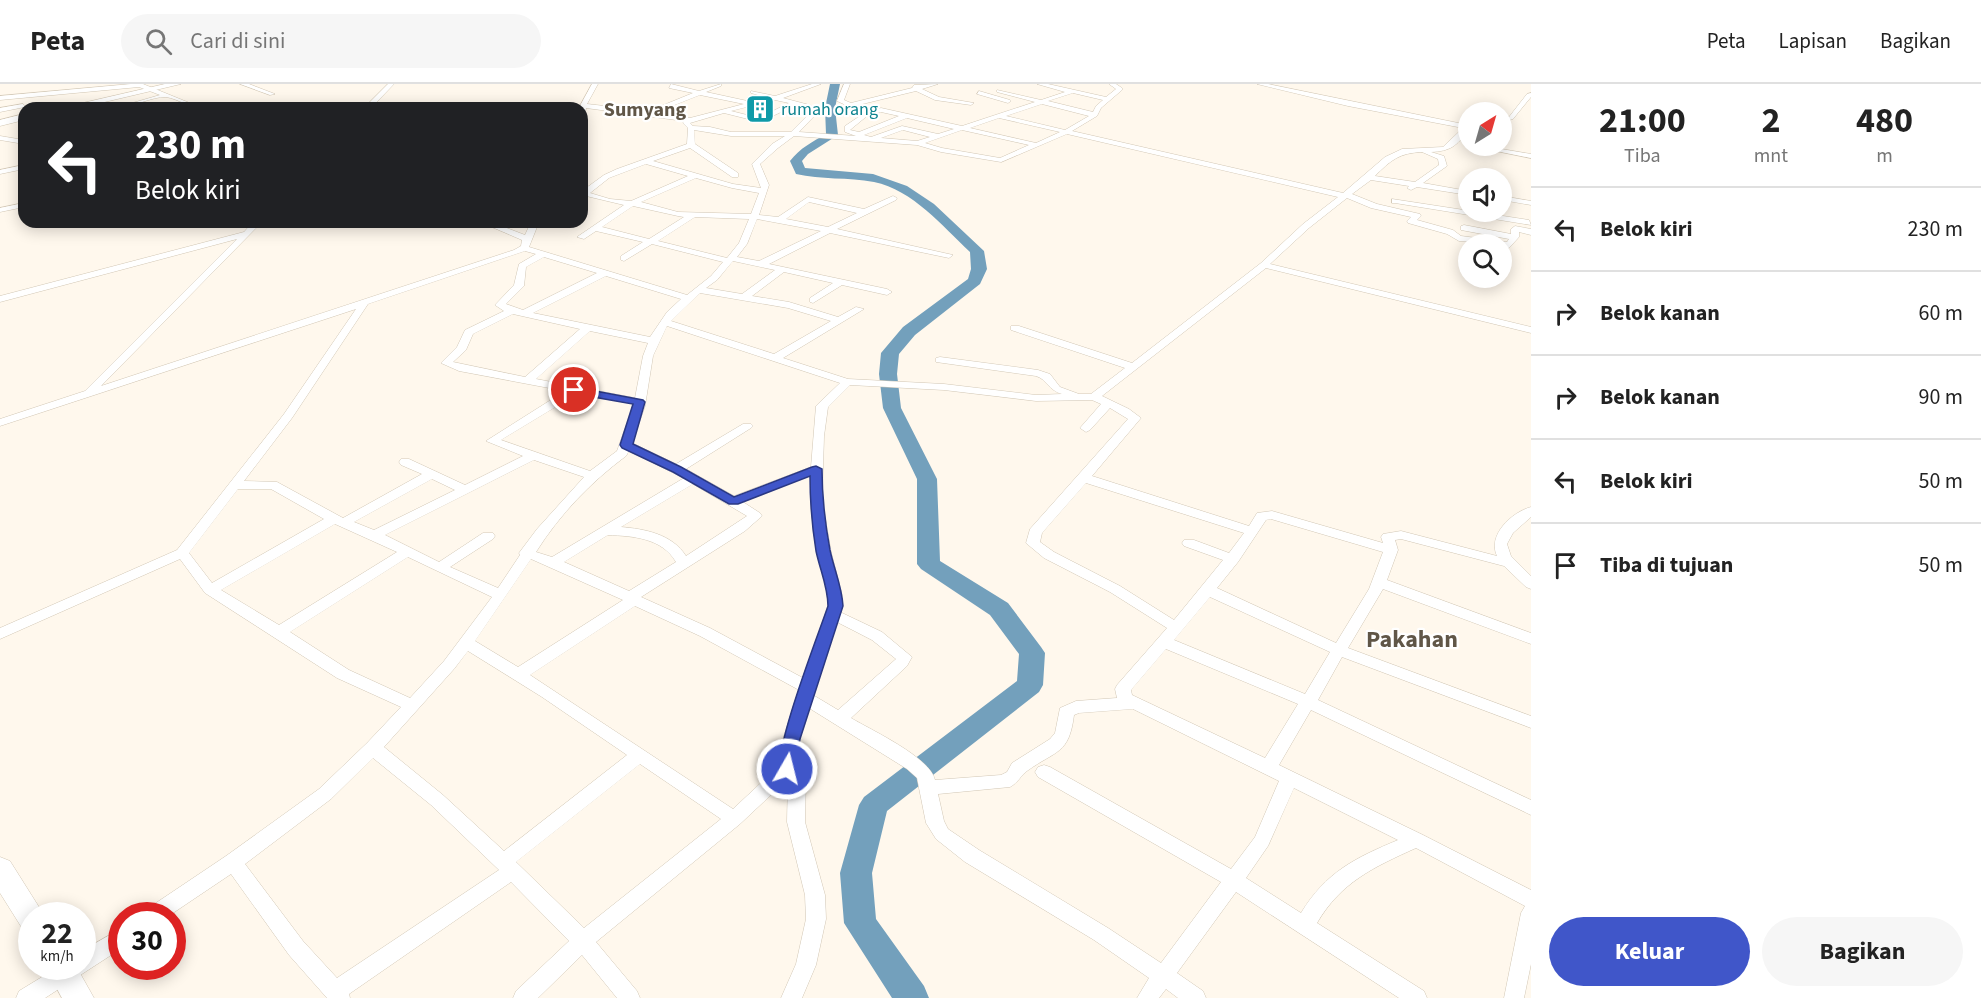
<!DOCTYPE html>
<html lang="id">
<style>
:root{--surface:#fff;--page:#f6f6f6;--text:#222;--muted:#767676;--line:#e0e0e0;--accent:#4056c9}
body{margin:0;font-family:"Source Sans 3",sans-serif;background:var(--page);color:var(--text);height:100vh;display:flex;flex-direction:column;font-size:22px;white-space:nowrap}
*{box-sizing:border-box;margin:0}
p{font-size:20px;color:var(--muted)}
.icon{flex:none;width:33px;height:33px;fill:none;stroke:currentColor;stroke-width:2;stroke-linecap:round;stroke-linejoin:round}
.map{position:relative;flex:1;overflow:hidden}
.sheet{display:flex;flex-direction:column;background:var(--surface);width:450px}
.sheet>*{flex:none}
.hud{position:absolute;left:18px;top:18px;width:570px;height:126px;border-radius:18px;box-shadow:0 3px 15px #0003;background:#202124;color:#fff;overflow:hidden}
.needle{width:39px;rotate:37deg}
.controls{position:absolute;left:1458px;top:18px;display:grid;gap:12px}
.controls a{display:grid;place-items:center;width:54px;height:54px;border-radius:50%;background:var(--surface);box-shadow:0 3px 15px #0003;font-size:30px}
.speed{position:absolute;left:18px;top:818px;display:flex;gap:12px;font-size:30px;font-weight:700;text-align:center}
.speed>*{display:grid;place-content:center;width:78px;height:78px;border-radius:50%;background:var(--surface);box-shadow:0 3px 15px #0003;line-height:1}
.speed small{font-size:15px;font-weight:400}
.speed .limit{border:9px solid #d22;background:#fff;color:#111}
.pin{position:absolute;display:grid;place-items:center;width:51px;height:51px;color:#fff;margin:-26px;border:3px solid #fff;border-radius:50%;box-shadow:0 2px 6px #0007}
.me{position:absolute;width:66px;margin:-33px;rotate:8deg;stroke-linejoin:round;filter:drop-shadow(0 0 4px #0008)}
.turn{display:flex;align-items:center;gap:21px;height:126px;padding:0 18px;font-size:27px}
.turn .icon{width:78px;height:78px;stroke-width:2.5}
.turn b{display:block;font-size:42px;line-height:51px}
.eta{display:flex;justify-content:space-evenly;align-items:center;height:102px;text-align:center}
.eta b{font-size:36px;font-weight:700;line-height:42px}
.action{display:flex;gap:12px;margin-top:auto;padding:12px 18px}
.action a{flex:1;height:69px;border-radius:36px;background:var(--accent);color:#fff;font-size:24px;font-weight:700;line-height:69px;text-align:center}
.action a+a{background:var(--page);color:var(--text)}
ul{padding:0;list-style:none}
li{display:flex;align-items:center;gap:18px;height:84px;padding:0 18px;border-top:2px solid var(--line)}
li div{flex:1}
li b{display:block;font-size:22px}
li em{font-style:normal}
header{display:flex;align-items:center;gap:36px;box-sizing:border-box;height:84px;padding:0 30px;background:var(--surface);border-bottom:2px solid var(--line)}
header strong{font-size:28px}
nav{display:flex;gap:33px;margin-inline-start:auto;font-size:21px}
.search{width:420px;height:54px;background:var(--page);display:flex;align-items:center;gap:15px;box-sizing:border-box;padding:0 21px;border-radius:33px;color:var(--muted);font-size:22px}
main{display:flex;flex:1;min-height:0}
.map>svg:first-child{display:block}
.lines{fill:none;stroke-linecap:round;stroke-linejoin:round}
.river{fill:#73a0bc;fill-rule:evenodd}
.minor-casing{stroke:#d2c7b5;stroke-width:1}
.secondary-casing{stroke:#d2c7b5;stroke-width:1}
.minor{fill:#fff;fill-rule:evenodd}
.secondary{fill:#fff;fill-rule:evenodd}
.route{fill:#4056c9;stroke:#2a3883;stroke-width:1.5}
.labels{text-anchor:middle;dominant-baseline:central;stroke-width:4.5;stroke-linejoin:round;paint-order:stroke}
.far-culture-label{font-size:18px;fill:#0d838f;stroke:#fff;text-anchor:start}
.far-quarter-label{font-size:20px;font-weight:bold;fill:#605647;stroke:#fff}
.quarter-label{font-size:24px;font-weight:bold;fill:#605647;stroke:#fff}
</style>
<header>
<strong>Peta</strong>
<div class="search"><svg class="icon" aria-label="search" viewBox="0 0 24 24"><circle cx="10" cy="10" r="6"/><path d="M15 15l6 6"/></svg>Cari di sini</div>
<nav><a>Peta</a><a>Lapisan</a><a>Bagikan</a></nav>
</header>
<main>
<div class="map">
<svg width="1531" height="914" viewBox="0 0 1531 914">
<rect width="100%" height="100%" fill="#fff8ed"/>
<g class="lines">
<!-- river -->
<path class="river" d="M830,0H840L835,24L838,51L808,70L802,77L805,84L873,90L907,102L934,120L984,167L987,185L980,200L915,251L899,270L897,290L901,324L937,395L940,477L1008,519L1041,563L1045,569L1043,601L1039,608L887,727L872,789L876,835L924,902L929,914H892L844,839L840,789L859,721L864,713L1017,597L1019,570L990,531L921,485L917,480V395L883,324L879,290L881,269L903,243L968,195L971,185L970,168C942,142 913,106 874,98C848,93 821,96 796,90L790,77C800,64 812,58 826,50L825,24Z"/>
<!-- minor casing -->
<g class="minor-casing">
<path id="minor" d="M131,0H143L202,24C189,24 179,15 166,13C153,12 131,24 115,24L160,11L139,3L0,16V12Z
M240,0H249L275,10L270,11Z
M388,0H394L371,24H364Z
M592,0H598L587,20L649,27L693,9L669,4L671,0L699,7L721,0V2L706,8L752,18L768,14L751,9V7L775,12L812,0H821L783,14L817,23L820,26L799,48L856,52L845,48V42L863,30L881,24L962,42L1035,18L997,8V6L1041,16L1065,8L1037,0H1048L1106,13L1116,5L1109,0H1116L1122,4V6L1101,24L1097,32L1072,47L1343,109L1385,73L1402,65L1443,63L1463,44L1348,22L1257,0H1268L1468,41V47C1456,62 1451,67 1431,68L1444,72L1447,82L1423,99L1468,107V111L1417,103L1411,106L1407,104L1409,102L1371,96L1352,110L1377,120L1420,130L1421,132L1417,136L1453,146L1461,152L1507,158L1509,155L1461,146V142L1464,141L1511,150V145L1515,142L1531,145V151L1519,148V153L1509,164L1502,163V160L1459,157L1447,150L1408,139L1407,137L1411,133L1371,124L1347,114L1309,144L1270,180L1531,243V249L1266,184L1102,312L1129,325L1141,334L1092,392L1249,442L1257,429L1272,427L1383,459L1381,453L1383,450L1401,447L1497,472C1487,451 1512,428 1531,423V433L1513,449L1507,460L1511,472L1531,492V505L1526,503L1504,482L1401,455L1395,456L1398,466L1387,496L1531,549V560L1383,505L1348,564L1531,632V644L1342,573L1318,616L1531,716V731L1311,626L1279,681L1423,751L1531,806V880L1524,914H1504L1521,829L1525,822L1416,764C1374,783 1341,798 1317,839L1424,907L1427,914H1399L1236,808L1177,889L1203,907L1206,914H1178L1166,905L1159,914H1137L1149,894L1094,856L965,778L936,755L926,739L917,694L907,685L809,624L799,655L796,682L806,692L805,738L825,811L826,835L816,881L802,914H781L796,880L806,835L805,811L787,738L788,695L740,740L596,858L637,907L640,914H617L582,871L538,914H513L516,907L569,857L511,798L349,910L350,914H327L289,871L231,790L170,831H144L147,825L226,772L319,705L367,659L401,623L337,594L205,509L180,475L0,555V544L177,466L284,330L356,225L0,342V335L85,307L237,155L0,218V212L244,148L253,138H262L101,302L514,166L521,162L522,156L480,138H491L525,151L531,138H539L529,163L687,211L711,192L723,178L652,160L624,177L621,176V172L643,158L596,147L584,155L577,153L624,121L582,111V107L604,91L617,85L687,60L688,44L683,39L684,37L586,24L585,30L582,32V24L580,22ZM1073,9L1103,16L1096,22L1093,28L1048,17ZM700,11L744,20L690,34L657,28ZM775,16L789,19L759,34L731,27ZM1042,20L1089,32L1065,46L1006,32ZM796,21L813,26L791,48H731L710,43L693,42L690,39L724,29L760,38ZM881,28L899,32L859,48L850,46L867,32ZM907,34L954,45L938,50L902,42L871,53L864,51ZM999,34L1060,48L1036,59L970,44ZM694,46L731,52H785L772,60L752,80L761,104L733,100L653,77L690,64L732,93H738V89L695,60ZM903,46L930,53L917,57L881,54ZM962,46L1029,61L1000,74L942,64L925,59ZM1067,50L1338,113L1303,140L1261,179L1132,279L1019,242H1011V246L1125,284L1091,310H1079L1060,303L1050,290L1038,286L940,273L936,274V278L1036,292C1048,296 1048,306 1062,310L1036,311L944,300L848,295L783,274L864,225L856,223L838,233L789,218L752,212L784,188L833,199L810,214V218L813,219L842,201L887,211L892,208L887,205L769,180L830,149L949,174L953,171L837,145L896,116L897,114L893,112L864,125L808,113L778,133L759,131L769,101L760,80L778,64L794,52L917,61L941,68L1001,78ZM1422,68L1438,75L1439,81L1415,98L1375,92C1391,76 1399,69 1422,68ZM646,80L688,92L631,117L610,115L590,109L609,94ZM696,94L732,104L759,109L751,130L678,128L641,118ZM809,118L857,129L828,143L786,135ZM633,122L678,132L684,133L649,155L602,143ZM695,133L749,135L739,159L727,174L658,157ZM757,135L821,147L759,177L737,173L747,160ZM525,167L536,170L519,180L514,201L495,221L504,227L465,246L457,263L441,279L459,287L565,307L486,357L523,372L465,401L409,375H401L399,378L401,381L422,390L343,434L277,398L244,397L292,334L368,220ZM544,173L597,189L523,226L506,220L524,202L526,183ZM733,177L775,186L742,210L706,204L717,196ZM606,192L681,215L667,228L650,253L533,229ZM700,209L788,224L831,237L774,270L671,237ZM513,230L580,245L525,293L453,278L466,266L473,250ZM667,242L840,299L816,322L811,383L734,412L686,385L751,344L753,342L751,340H743L676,380L632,359L645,322L653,272ZM590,247L648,259L643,272L635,314L536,295ZM850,301L944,306L1036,317L1092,316L1101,320L1080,344L1086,348L1090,346L1110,324L1128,335L1030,445L1026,459L1044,474L1110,508L1167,544L1117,601L1115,605L1117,614L1076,617L1060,624L1055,649L1050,655L1012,679L1007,688L1001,691L935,696C930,673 871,646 851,634L907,582L912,573L882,548L840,528L842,511L831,468L822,415L824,352L828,323ZM577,310L634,320L617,367L590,387L501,356ZM629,367L684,394L552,473L536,468C560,430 591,398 626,372ZM534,376L584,393L537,445L519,469L520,471L498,504L450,483L493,455L495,452L493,449H483L439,478L385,451ZM811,391C810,417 812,442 817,467C820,485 828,503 828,522L803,594L710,544L641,513L745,447L762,432L760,429L743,418ZM432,395L455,406L374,446L354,438ZM1086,399L1244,449L1229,469L1194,456H1184L1182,459L1184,462L1223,476L1174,536L1120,502L1054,468L1040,458L1042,449ZM693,400L747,432L686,472C672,450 645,445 621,443ZM238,405H271L324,435L212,499L189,469ZM1271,435L1383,468L1369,505L1336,559L1217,504L1238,478L1266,436ZM335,440L397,468L279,541L221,506ZM608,451C633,452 662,454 676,478L629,507L564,478ZM408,473L492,513L444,577L410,614L349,586L290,548ZM531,475L623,516L518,583L475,557ZM1210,513L1330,568L1305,610L1174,556ZM635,522L700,552L799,606L783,655L779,682L733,725L530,591ZM837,538L872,556L896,575L838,626L813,611ZM1166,565L1298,620L1265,674L1132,611L1131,606ZM468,567L542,613L627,671L504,767L443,711L384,663L454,585ZM1133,625L1279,697L1255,753L1231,785L1050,683L1044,681L1038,683L1035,688L1038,693L1221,798L1161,879L1108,844L979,766L948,745L944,737L938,710L1010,703C1019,698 1020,692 1027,687C1056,666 1069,671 1074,631L1079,629ZM373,674L431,721L499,786L337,894L303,857L245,780L331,715ZM640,680L721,735L584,844L516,778ZM1294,704L1398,756C1355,774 1326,788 1301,829L1246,794L1268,762Z
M844,0H850L844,16L851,19L912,4L914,1L938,0L922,5L939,13L974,19L971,21L935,16L916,7L850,23L837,17Z
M979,7L1010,16L1011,17L1008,19L977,10Z
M1531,9V13L1513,35L1502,38V34L1509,33L1527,10Z
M23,20L25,23L0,28V24Z
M0,52L24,56V60L0,56Z
M1471,62H1484L1531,70V74Z
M24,81V85L0,90V86Z
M1480,89L1484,91L1480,94H1471Z
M1502,112L1531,117V121L1502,116Z
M1392,115L1529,136L1531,141L1395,119H1392Z
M24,119V123L0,128V124Z
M122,844V864L45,914H16L19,907L60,882H82V867Z"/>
</g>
<!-- secondary casing -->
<g class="secondary-casing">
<path id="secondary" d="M165,0H181L79,24H61Z
M24,30V36L0,42V36Z
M0,773L10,777L44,831H32V847L22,844L0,809Z
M45,882H76L94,914H62Z"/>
</g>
<!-- minor -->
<use href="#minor" class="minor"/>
<!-- secondary -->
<use href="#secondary" class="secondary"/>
</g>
<!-- route -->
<path class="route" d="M574,303L643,316L645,318L633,360L681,383L734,413L812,383L816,382L822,385C822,413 825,439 830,466C834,485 842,503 843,522L800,655L793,690L787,692L781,690C771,671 819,549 828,522C828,503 820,486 816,467C812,442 810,417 810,392L738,420H729L673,388L622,364L620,361L633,320L571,309V304Z"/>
<!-- icons -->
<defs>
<g id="building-square" transform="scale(1.5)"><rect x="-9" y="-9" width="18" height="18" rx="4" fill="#0f9aa8" stroke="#fff"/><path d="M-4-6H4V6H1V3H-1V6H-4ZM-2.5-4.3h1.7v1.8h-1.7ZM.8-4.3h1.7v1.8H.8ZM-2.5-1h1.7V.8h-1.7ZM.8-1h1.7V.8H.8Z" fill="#fff"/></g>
</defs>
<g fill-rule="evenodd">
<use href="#building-square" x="760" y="25"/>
</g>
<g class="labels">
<!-- far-culture labels -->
<g class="far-culture-label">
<text x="781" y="25">rumah orang</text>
</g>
<!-- far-quarter labels -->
<g class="far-quarter-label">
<text x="645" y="26">Sumyang</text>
</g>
<!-- quarter labels -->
<g class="quarter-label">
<text x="1412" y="555">Pakahan</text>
</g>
</g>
</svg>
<div class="controls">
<a><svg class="needle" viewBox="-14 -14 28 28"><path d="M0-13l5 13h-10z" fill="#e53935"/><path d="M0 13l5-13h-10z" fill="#767676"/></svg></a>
<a><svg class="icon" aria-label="sound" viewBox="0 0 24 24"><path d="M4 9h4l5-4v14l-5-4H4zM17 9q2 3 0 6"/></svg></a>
<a><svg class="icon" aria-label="search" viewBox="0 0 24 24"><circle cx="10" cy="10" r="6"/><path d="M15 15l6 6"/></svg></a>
</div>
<div class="speed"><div>22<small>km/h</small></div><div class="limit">30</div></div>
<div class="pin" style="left:574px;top:306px;background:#d93025"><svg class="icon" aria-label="arrive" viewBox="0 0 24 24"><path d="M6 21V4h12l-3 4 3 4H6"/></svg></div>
<svg class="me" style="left:787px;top:685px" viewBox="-20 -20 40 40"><circle r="17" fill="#4056c9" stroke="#fff" stroke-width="3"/><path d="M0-11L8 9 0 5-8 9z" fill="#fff"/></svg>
<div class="hud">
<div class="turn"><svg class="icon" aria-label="left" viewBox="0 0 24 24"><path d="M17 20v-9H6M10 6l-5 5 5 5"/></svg><div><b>230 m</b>Belok kiri</div></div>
</div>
</div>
<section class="sheet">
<div class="eta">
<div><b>21:00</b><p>Tiba</p></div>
<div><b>2</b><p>mnt</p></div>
<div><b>480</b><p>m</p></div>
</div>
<ul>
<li><svg class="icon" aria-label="left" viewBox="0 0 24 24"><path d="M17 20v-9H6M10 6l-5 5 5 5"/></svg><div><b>Belok kiri</b></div><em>230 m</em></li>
<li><svg class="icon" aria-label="right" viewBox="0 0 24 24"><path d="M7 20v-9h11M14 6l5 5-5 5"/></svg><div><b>Belok kanan</b></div><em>60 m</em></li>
<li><svg class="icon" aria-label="right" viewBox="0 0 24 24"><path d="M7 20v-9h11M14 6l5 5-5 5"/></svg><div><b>Belok kanan</b></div><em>90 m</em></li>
<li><svg class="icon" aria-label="left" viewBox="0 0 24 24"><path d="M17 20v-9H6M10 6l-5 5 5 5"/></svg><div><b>Belok kiri</b></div><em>50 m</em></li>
<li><svg class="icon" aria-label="arrive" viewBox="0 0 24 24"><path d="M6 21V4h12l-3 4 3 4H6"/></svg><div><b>Tiba di tujuan</b></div><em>50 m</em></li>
</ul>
<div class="action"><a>Keluar</a><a>Bagikan</a></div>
</section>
</main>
